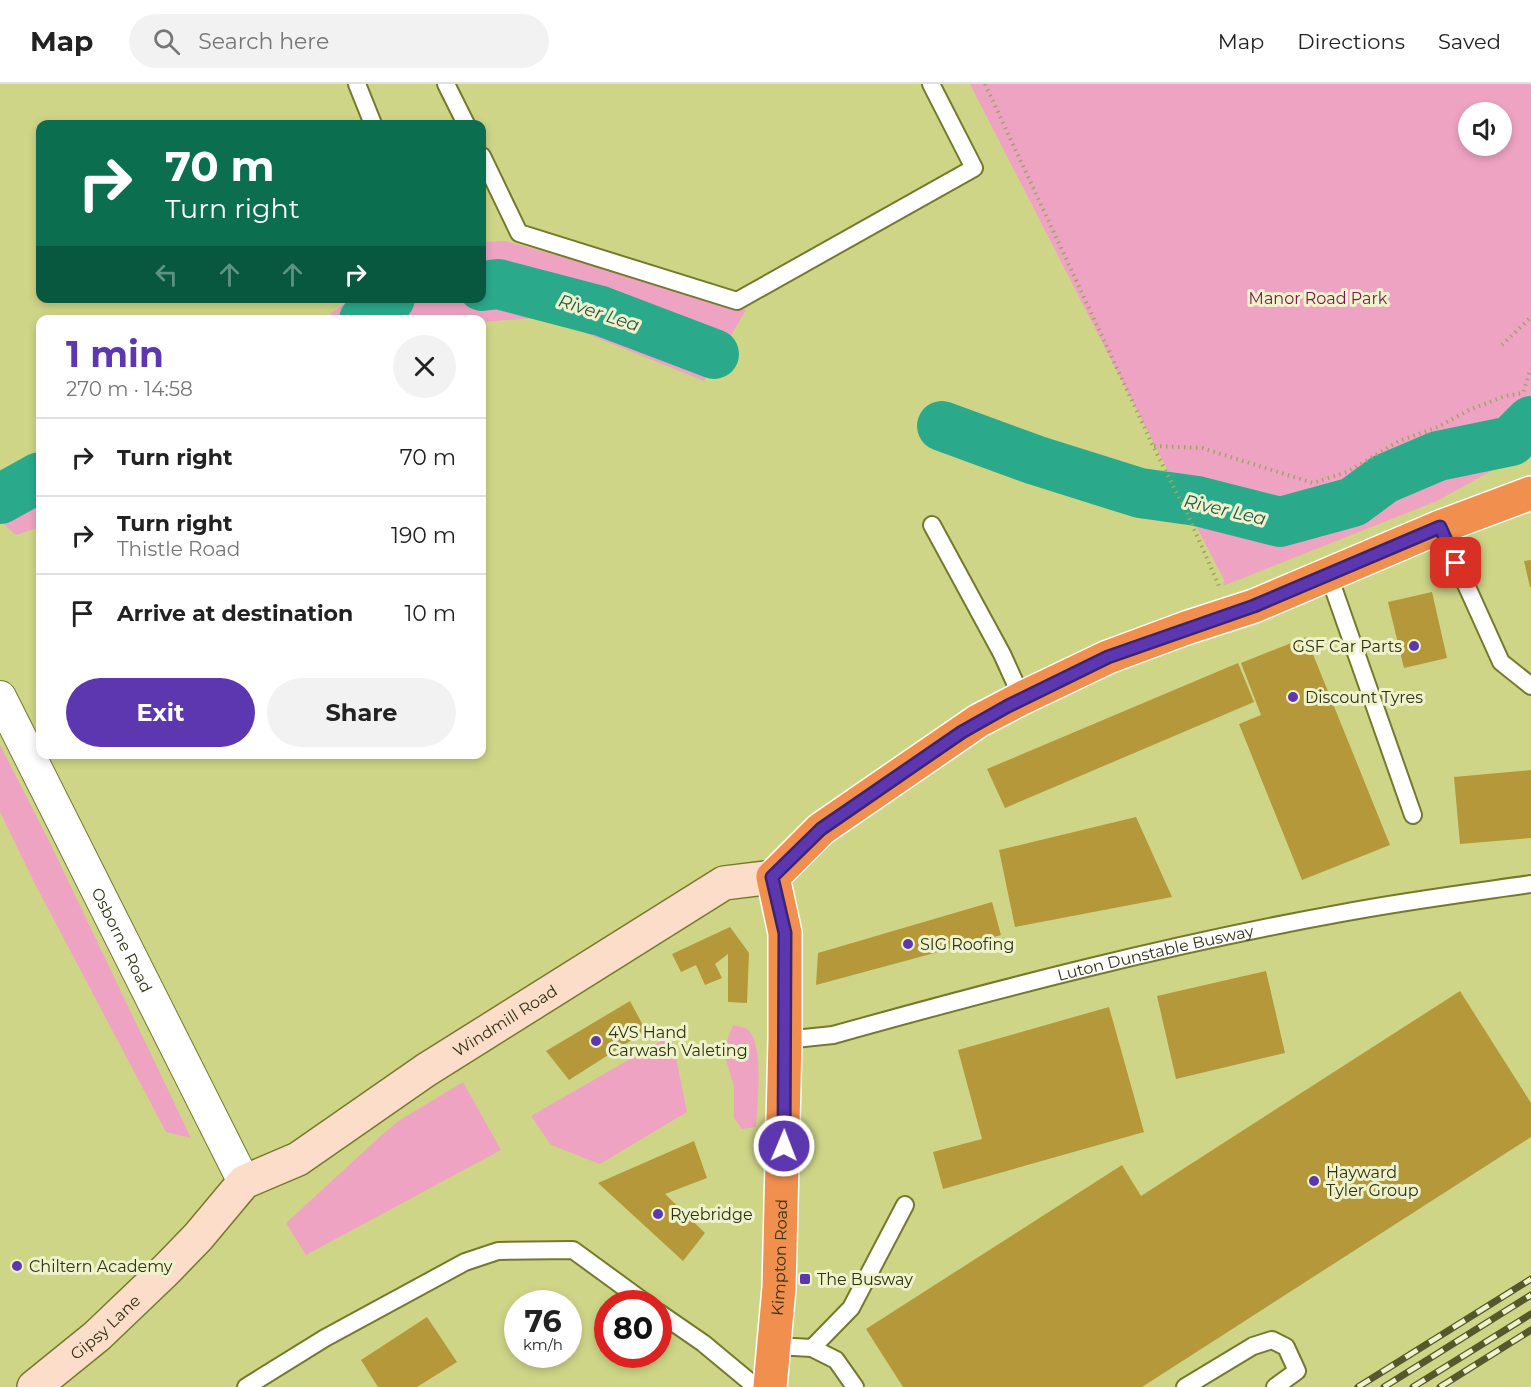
<!DOCTYPE html>
<meta charset="utf-8">
<style>
:root{--surface:#fff;--page:#f2f2f2;--text:#222;--muted:#767676;--line:#e0e0e0;--accent:#5d37af}
body{margin:0;font-family:Montserrat,sans-serif;background:var(--page);color:var(--text);height:100vh;display:flex;flex-direction:column;font-size:22px;white-space:nowrap}
*{box-sizing:border-box;margin:0}
p{font-size:20px;color:var(--muted)}
.icon{flex:none;width:33px;height:33px;fill:none;stroke:currentColor;stroke-width:2;stroke-linecap:round;stroke-linejoin:round}
.map{position:relative;flex:1;overflow:hidden}
.details{position:absolute;left:36px;top:231px;width:450px;height:444px;display:flex;flex-direction:column;background:var(--surface);border-radius:12px;box-shadow:0 3px 9px #0003}
.details>*{flex:none}
.guide{position:absolute;left:36px;top:36px;width:450px;height:183px;border-radius:12px;box-shadow:0 3px 9px #0003;background:#0b6e4f;color:#fff;overflow:hidden}
.fabs{position:absolute;left:1458px;top:18px;display:grid;gap:12px}
.fabs a{display:grid;place-items:center;width:54px;height:54px;border-radius:50%;background:var(--surface);box-shadow:0 3px 9px #0003;font-size:30px}
.speed{position:absolute;left:504px;top:1206px;display:flex;gap:12px;font-size:30px;font-weight:700;text-align:center}
.speed>*{display:grid;place-content:center;width:78px;height:78px;border-radius:50%;background:var(--surface);box-shadow:0 3px 9px #0003;line-height:1}
.speed small{font-size:15px;font-weight:400}
.speed .limit{border:9px solid #d22;background:#fff;color:#111}
.pin{position:absolute;display:grid;place-items:center;width:51px;height:51px;color:#fff;margin:-26px;border-radius:12px;box-shadow:0 3px 9px #0006}
.me{position:absolute;width:66px;margin:-33px;rotate:1deg;stroke-linejoin:round;filter:drop-shadow(0 0 4px #0008)}
.turn{display:flex;align-items:center;gap:21px;height:126px;padding:0 30px;font-size:27px}
.turn .icon{width:78px;height:78px;stroke-width:2.5}
.turn b{display:block;font-size:42px;line-height:51px}
.lanes{display:flex;align-items:center;height:57px;padding:0 30px;background:#0003;justify-content:center;gap:30px;direction:ltr}
.lanes .off{opacity:.35}
.round{display:grid;place-items:center;flex:none;width:63px;height:63px;border-radius:32px;background:var(--page)}
.head{display:flex;align-items:center;justify-content:space-between;height:102px;padding:0 30px}
h1{font-size:36px;font-weight:700;line-height:45px;color:var(--accent)}
.primary-button{display:flex;gap:12px;margin-top:auto;padding:12px 30px}
.primary-button a{flex:1;height:69px;border-radius:36px;background:var(--accent);color:#fff;font-size:24px;font-weight:700;line-height:69px;text-align:center}
.primary-button a+a{background:var(--page);color:var(--text)}
ul{padding:0;list-style:none}
li{display:flex;align-items:center;gap:18px;height:78px;padding:0 30px;border-top:2px solid var(--line)}
li div{flex:1}
li b{display:block;font-size:22px}
li em{font-style:normal}
header{display:flex;align-items:center;gap:36px;box-sizing:border-box;height:84px;padding:0 30px;background:var(--surface);border-bottom:2px solid var(--line)}
header strong{font-size:28px}
nav{display:flex;gap:33px;margin-inline-start:auto;font-size:21px}
.search{width:420px;height:54px;background:var(--page);display:flex;align-items:center;gap:15px;box-sizing:border-box;padding:0 21px;border-radius:33px;color:var(--muted);font-size:22px}
.map>svg:first-child{display:block}
.green{fill:#efa3c3;fill-rule:evenodd}
.lines{fill:none;stroke-linecap:round;stroke-linejoin:round}
.river{stroke:#2aaa8b;stroke-width:50}
.building{fill:#b49839}
.lane-casing{stroke:#75792b;stroke-width:20}
.street-casing{stroke:#75792b;stroke-width:34}
.secondary-casing{stroke:#75792b;stroke-width:36}
.highway-casing{stroke:#fff;stroke-width:36}
.path{stroke:#9fa463;stroke-width:4;stroke-dasharray:1.5 4.5;stroke-linecap:butt}
.lane{stroke:#fff;stroke-width:16}
.street{stroke:#fff;stroke-width:32}
.secondary{stroke:#fbddca;stroke-width:33}
.highway{stroke:#f18f4e;stroke-width:33}
.rail-casing{stroke:#55582d;stroke-width:7}
.rail{stroke:#eff3cc;stroke-width:4.5;stroke-dasharray:14;stroke-linecap:butt}
.route-casing{stroke:#3c2472;stroke-width:15}
.route{stroke:#5d37af;stroke-width:10}
.poi-dot{fill:#5d37af;stroke:#eff3cc;stroke-width:2}
.labels{text-anchor:middle;dominant-baseline:central;stroke-width:6;stroke-linejoin:round;paint-order:stroke}
.park-label{font-size:16px;fill:#7c144f;stroke:#eff3cc}
.poi-label{font-size:16px;fill:#303211;stroke:#eff3cc;text-anchor:start}
.street-label{font-size:16px;fill:#303211;stroke:#eff3cc}
.water-label{font-size:18px;font-style:italic;fill:#265749;stroke:#eff3cc}
</style>
<header>
<strong>Map</strong>
<div class="search"><svg class="icon" aria-label="search" viewBox="0 0 24 24"><circle cx="10" cy="10" r="6"/><path d="M15 15l6 6"/></svg>Search here</div>
<nav><a>Map</a><a>Directions</a><a>Saved</a></nav>
</header>
<div class="map">
<svg width="1531" height="1303" viewBox="0 0 1531 1303">
<rect width="100%" height="100%" fill="#cfd587"/>
<!-- green -->
<path class="green" d="M970,0H1531V365L1437,417L1223,502L1224,496ZM1502,28V62H1468V28Z
M506,157L746,226L704,297L545,233L482,238V236H322L351,215L482,214V158Z
M40,374V443L16,451L0,437V400L29,380Z
M0,661L50,759L191,1054L166,1048L36,802L0,728Z
M733,941C737,942 743,943 747,945C765,959 757,1021 756,1043L742,1045L734,1034V1002L723,967Z
M663,956L674,964L687,1028L600,1080L551,1061L531,1032Z
M463,998L501,1066L306,1171L286,1139L384,1049L400,1036Z"/>
<g class="lines">
<!-- river -->
<path class="river" d="M482,202L498,200L601,227L714,270
M364,236L390,214
M942,342L1035,376L1140,409L1197,417L1280,438L1353,418L1384,395L1438,372L1511,357L1531,337
M0,415L40,393"/>
</g>
<!-- building -->
<path class="building" d="M1531,476V503H1530L1524,477Z
M1432,508L1447,574L1404,584L1388,518Z
M1306,553L1390,761L1302,796L1239,640L1261,631L1241,579Z
M1238,579L1254,618L1005,724L987,685Z
M1531,686V754L1460,760L1454,693Z
M1136,733L1172,813L1015,843L999,766Z
M992,818L1001,851L816,901L818,869Z
M730,843L749,869L747,919L728,918V870L715,880L722,894L705,901L696,881L681,888L672,870Z
M1266,887L1285,969L1176,995L1157,912Z
M1460,907L1531,1019V1053L1142,1303H903L866,1245L1122,1081L1141,1112Z
M630,917L646,947L569,996L546,967Z
M1109,923L1144,1048L943,1105L933,1068L982,1055L958,966Z
M694,1057L707,1094L665,1110L705,1149L683,1177L598,1099Z
M427,1233L457,1278L417,1303H378L361,1276Z"/>
<g class="lines">
<!-- lane casing -->
<g class="lane-casing">
<g id="lane">
<path d="M357,0L373,40"/>
<path d="M446,0L466,40"/>
<path d="M482,72L519,149L737,217L974,84L931,0"/>
<path d="M932,441L1002,570L1022,614"/>
<path d="M1440,443L1501,578L1531,602"/>
<path d="M1329,492L1413,731"/>
<path id="s1" d="M785,956L833,951C1001,904 1171,860 1342,829C1405,817 1468,809 1531,800"/>
<path d="M658,1228L703,1259L756,1303"/>
<path d="M775,1262L812,1264L851,1224L905,1121"/>
<path d="M812,1264L836,1276L855,1303"/>
<path d="M246,1303L325,1254L465,1178L498,1167L573,1166L647,1220"/>
<path d="M1185,1303L1253,1262L1272,1256L1286,1263L1297,1287L1275,1303"/>
</g>
</g>
<!-- street casing -->
<g class="street-casing">
<g id="street">
<path id="s2" d="M0,613L244,1098"/>
</g>
</g>
<!-- secondary casing -->
<g class="secondary-casing">
<g id="secondary">
<path id="s3" d="M34,1303L97,1252L165,1187L198,1153L244,1098L298,1075L426,986L724,799L773,793"/>
</g>
</g>
<!-- highway casing -->
<g class="highway-casing">
<g id="highway">
<path id="s4" d="M770,1303L779,1204L785,956V849L773,793L821,745L978,637L1022,614L1108,573L1186,544L1254,522L1440,443L1531,409"/>
</g>
</g>
<!-- path -->
<path class="path" d="M985,0L1153,362L1187,429L1220,504
M1502,261L1531,233
M1154,362L1202,364L1313,399L1347,388L1399,357L1438,343L1469,326L1505,312L1523,309L1531,284"/>
<!-- lane -->
<use href="#lane" class="lane"/>
<!-- street -->
<use href="#street" class="street"/>
<!-- secondary -->
<use href="#secondary" class="secondary"/>
<!-- highway -->
<use href="#highway" class="highway"/>
<!-- rail casing -->
<g class="rail-casing">
<path id="rail" d="M1358,1303L1531,1195
M1384,1303L1531,1211
M1413,1303L1531,1230
M1440,1303L1531,1246"/>
</g>
<!-- rail -->
<use href="#rail" class="rail"/>
</g>
<g class="lines">
<!-- route casing -->
<g class="route-casing">
<path id="route" d="M784,1062L785,849L772,793L821,745L962,648L1008,622L1108,573L1254,522L1440,443L1456,479"/>
</g>
<!-- route -->
<use href="#route" class="route"/>
</g>
<!-- markers -->
<g class="poi-dot">
<circle cx="1414" cy="562" r="6"/>
<circle cx="1293" cy="613" r="6"/>
<circle cx="908" cy="860" r="6"/>
<circle cx="596" cy="957" r="6"/>
<circle cx="1314" cy="1097" r="6"/>
<circle cx="658" cy="1130" r="6"/>
<circle cx="17" cy="1182" r="6"/>
<rect x="799" y="1189" width="12" height="12" rx="3"/>
</g>
<g class="labels">
<!-- park labels -->
<g class="park-label">
<text x="1318" y="214">Manor Road Park</text>
</g>
<!-- poi labels -->
<g class="poi-label">
<text x="1402" y="562" text-anchor="end">GSF Car Parts</text>
<text x="1305" y="613">Discount Tyres</text>
<text x="920" y="860">SIG Roofing</text>
<text x="608" y="948">4VS Hand<tspan x="608" dy="18">Carwash Valeting</tspan></text>
<text x="1326" y="1088">Hayward<tspan x="1326" dy="18">Tyler Group</tspan></text>
<text x="670" y="1130">Ryebridge</text>
<text x="29" y="1182">Chiltern Academy</text>
<text x="817" y="1195">The Busway</text>
</g>
<!-- street labels -->
<g class="street-label">
<text stroke="none"><textPath href="#s2" startOffset="272">Osborne Road</textPath></text>
<text stroke="none"><textPath href="#s1" startOffset="381">Luton Dunstable Busway</textPath></text>
<text stroke="none"><textPath href="#s3" startOffset="602">Windmill Road</textPath></text>
<text stroke="none"><textPath href="#s4" startOffset="130">Kimpton Road</textPath></text>
<text stroke="none"><textPath href="#s3" startOffset="93">Gipsy Lane</textPath></text>
</g>
<!-- water labels -->
<g class="water-label">
<text transform="translate(599 229) rotate(18)">River Lea</text>
<text transform="translate(1225 426) rotate(13)">River Lea</text>
</g>
</g>
</svg>
<div class="fabs">
<a><svg class="icon" aria-label="sound" viewBox="0 0 24 24"><path d="M4 9h4l5-4v14l-5-4H4zM17 9q2 3 0 6"/></svg></a>
</div>
<div class="speed"><div>76<small>km/h</small></div><div class="limit">80</div></div>
<div class="pin" style="left:1456px;top:479px;background:#d93025"><svg class="icon" aria-label="arrive" viewBox="0 0 24 24"><path d="M6 21V4h12l-3 4 3 4H6"/></svg></div>
<svg class="me" style="left:784px;top:1062px" viewBox="-20 -20 40 40"><circle r="17" fill="#5d37af" stroke="#fff" stroke-width="3"/><path d="M0-11L8 9 0 5-8 9z" fill="#fff"/></svg>
<div class="guide">
<div class="turn"><svg class="icon" aria-label="right" viewBox="0 0 24 24"><path d="M7 20v-9h11M14 6l5 5-5 5"/></svg><div><b>70 m</b>Turn right</div></div>
<div class="lanes"><svg class="icon off" aria-label="left" viewBox="0 0 24 24"><path d="M17 20v-9H6M10 6l-5 5 5 5"/></svg><svg class="icon off" aria-label="ahead" viewBox="0 0 24 24"><path d="M12 20V5M6 11l6-6 6 6"/></svg><svg class="icon off" aria-label="ahead" viewBox="0 0 24 24"><path d="M12 20V5M6 11l6-6 6 6"/></svg><svg class="icon" aria-label="right" viewBox="0 0 24 24"><path d="M7 20v-9h11M14 6l5 5-5 5"/></svg></div>
</div>
<section class="details">
<div class="head"><div><h1>1 min</h1><p>270 m · 14:58</p></div><a class="round"><svg class="icon" aria-label="close" viewBox="0 0 24 24"><path d="M6 6l12 12M18 6L6 18"/></svg></a></div>
<ul>
<li><svg class="icon" aria-label="right" viewBox="0 0 24 24"><path d="M7 20v-9h11M14 6l5 5-5 5"/></svg><div><b>Turn right</b></div><em>70 m</em></li>
<li><svg class="icon" aria-label="right" viewBox="0 0 24 24"><path d="M7 20v-9h11M14 6l5 5-5 5"/></svg><div><b>Turn right</b><p>Thistle Road</p></div><em>190 m</em></li>
<li><svg class="icon" aria-label="arrive" viewBox="0 0 24 24"><path d="M6 21V4h12l-3 4 3 4H6"/></svg><div><b>Arrive at destination</b></div><em>10 m</em></li>
</ul>
<div class="primary-button"><a>Exit</a><a>Share</a></div>
</section>
</div>
